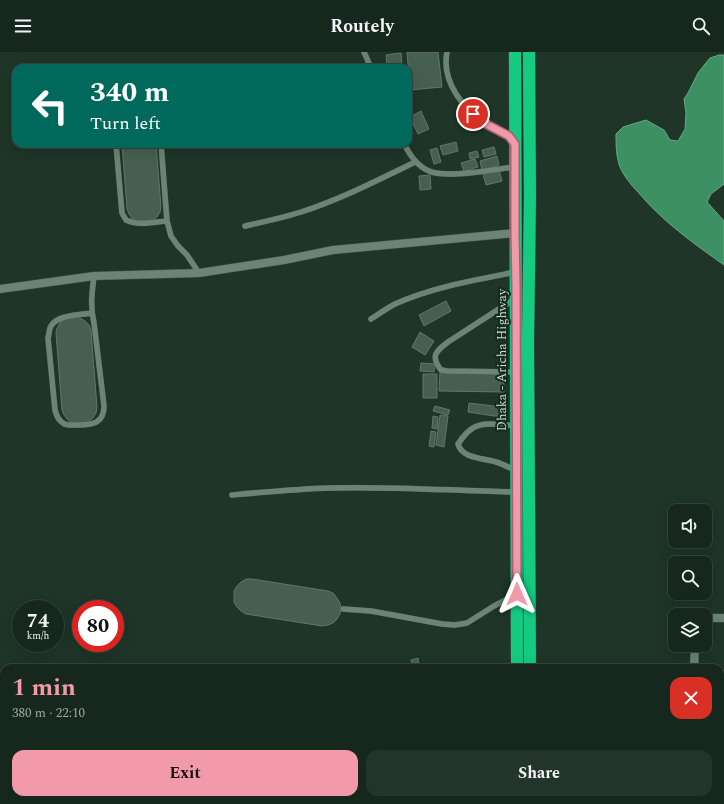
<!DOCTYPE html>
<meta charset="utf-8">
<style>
:root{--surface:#16281e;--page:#23342b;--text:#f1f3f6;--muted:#9ea6a4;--line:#35443c;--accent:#f39aaa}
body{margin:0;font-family:Spectral,serif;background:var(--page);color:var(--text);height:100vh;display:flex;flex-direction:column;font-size:15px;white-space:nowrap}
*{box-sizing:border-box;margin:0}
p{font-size:13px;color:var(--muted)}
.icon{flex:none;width:22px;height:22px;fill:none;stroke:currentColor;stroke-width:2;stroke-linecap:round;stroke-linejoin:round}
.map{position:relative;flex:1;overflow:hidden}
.details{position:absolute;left:0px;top:612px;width:724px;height:140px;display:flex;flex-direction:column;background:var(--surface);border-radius:12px 12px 0 0;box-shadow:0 4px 16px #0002,0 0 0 1px var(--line)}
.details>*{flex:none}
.banner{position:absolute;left:12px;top:12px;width:400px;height:84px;border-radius:12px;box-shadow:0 4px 16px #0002,0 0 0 1px var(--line);background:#00695c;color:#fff;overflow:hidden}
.fabs{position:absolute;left:668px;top:452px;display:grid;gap:8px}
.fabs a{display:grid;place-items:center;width:44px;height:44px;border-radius:8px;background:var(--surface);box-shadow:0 4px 16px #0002,0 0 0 1px var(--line);font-size:20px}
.speed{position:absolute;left:12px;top:548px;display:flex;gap:8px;font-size:20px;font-weight:700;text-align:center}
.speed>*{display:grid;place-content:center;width:52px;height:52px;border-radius:50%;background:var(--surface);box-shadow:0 4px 16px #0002,0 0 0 1px var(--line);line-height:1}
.speed small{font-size:10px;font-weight:400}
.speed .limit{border:6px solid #d22;background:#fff;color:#111}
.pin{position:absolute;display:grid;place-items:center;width:34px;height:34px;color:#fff;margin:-17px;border:2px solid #fff;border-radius:50%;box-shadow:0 1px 4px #0007}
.me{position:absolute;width:44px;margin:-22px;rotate:0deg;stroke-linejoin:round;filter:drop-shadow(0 0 3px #0008)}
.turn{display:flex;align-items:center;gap:14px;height:84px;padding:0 12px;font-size:18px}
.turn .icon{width:52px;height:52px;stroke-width:2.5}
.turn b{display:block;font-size:28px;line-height:34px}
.round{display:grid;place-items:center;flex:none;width:42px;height:42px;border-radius:12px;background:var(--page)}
.summary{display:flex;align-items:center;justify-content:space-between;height:68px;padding:0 12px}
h1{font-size:24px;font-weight:700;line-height:30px;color:var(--accent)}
.primary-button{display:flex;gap:8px;margin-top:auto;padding:8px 12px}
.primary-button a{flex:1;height:46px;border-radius:12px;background:var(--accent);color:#111;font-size:16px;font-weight:700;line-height:46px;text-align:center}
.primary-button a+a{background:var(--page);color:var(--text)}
header{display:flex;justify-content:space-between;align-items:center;height:52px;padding:0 12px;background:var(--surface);font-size:18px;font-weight:700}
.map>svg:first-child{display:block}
.water{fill:#3c9064;stroke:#68a685}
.building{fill:#475f50;stroke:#5f7869}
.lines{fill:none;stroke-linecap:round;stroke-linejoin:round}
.lane-casing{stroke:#3e5247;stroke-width:6}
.street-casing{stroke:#3e5247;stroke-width:9}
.highway-casing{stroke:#3e5247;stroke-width:13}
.lane{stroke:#6b8474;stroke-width:5.5}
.street{stroke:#6b8474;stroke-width:8}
.highway{stroke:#15cb81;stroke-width:12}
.route-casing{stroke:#9e646e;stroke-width:10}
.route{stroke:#f39aaa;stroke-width:7}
.labels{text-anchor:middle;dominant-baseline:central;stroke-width:4;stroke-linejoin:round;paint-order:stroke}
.street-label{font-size:13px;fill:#cddad2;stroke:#152b1e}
</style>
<header><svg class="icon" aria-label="menu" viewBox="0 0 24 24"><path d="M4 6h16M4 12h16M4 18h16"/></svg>Routely<svg class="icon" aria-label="search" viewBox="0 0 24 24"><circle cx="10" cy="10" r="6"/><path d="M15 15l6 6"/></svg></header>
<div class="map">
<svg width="724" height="752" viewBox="0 0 724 752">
<rect width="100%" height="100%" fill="#1e3528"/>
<!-- water -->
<path class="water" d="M719,3H724V132L711,142L707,150L724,169V213C693,191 662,169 638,140C631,133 624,124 620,115C616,104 616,93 616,82L623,75L646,68L664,78L670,88L678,89L685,77L686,61L684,47L688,41L698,21L705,12L710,6Z"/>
<!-- building -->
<path class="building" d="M407,0H438L442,35L410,38Z
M401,1L402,13L387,14L386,3Z
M421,59L429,77L418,82L410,65Z
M456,90L458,99L443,103L440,94Z
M122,92H156L161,155L160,160L157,165L153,168L138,169L133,167L129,162L127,157Z
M494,95L496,102L484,105L482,98Z
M437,96L441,110L434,112L430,98Z
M477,99L479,105L470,107L469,101Z
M497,104L499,113L482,118L480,109Z
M475,107L478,115L464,119L461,111Z
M499,118L502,129L486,133L483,122Z
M430,123L431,137L420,138L419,124Z
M446,249L451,259L424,274L419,263Z
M75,264L80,266L85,269L89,273L91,278L97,355L96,361L93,366L89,369L84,372L73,371L68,368L64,363L62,358L56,281L57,276L60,271L64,267Z
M420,280L434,289L425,303L412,295Z
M421,311L435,312L434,320L420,319Z
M440,320L504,321V340L439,339Z
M423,322H437V346H423Z
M469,351L502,355L501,365L468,360Z
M435,354L450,358L448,363L433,359Z
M440,363L448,364L444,395L436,393Z
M433,364L438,365L437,377L432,376Z
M431,379L436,380L434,395L429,394Z
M246,527H252L328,539L333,541L337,546L340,551L341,556L340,562L337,567L333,571L328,573L322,574L246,562L241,559L237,555L234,550V539L237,534L241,530Z
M418,606L419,614L413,616L411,608Z
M485,613H496V616H486Z"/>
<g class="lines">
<!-- lane casing -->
<g class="lane-casing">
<path id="lane" d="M364,0L371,16
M447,0C441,30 464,58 488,74C498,80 507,81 514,90
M116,92L122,161L126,168C139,174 153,170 167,169
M161,92L167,169L171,184L178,194L187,203L199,221
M404,92C410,103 417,114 429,119C446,127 495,117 515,115
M245,174C263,170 282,166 301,160C341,147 378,128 415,110
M92,261C80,263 57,263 51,274C49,277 49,283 48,286L55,358C56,362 58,368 63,371C67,374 73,373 78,373C93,373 104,371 104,354L94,271C90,255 92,240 94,224
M371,267C379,262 387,256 395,252C433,235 475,228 516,220
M516,320L447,319L441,318C430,304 436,299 448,290L516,246
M516,374C504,373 483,369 473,376C466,380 462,386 458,392C462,407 484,406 496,410C503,412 510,416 517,419
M232,443C265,440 297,437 330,436C392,434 454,439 516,440
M343,557L371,559L442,572L455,573L467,571L494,554L517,542"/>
</g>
<!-- street casing -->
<g class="street-casing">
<path id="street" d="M0,237L94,224L199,221L284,208L333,198L515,181
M705,566H724
M694,616L695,593
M720,622H724
M688,752V748"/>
</g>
<!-- highway casing -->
<g class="highway-casing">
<path id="highway" d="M515,0L517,616
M529,0L530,143L528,290L530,616
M530,748V752
M517,752V748"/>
</g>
<!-- lane -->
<use href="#lane" class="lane"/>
<!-- street -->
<use href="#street" class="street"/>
<!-- highway -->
<use href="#highway" class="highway"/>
</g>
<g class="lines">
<!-- route casing -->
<g class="route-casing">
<path id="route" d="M473,62L479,67L488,73L509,84L515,92V181L516,233L517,542"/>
</g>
<!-- route -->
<use href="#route" class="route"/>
</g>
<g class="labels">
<!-- street labels -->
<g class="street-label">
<text transform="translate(502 308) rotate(-90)">Dhaka - Aricha Highway</text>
</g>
</g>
</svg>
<div class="fabs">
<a><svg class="icon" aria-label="sound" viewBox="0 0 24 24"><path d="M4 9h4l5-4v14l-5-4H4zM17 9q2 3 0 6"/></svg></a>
<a><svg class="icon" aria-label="search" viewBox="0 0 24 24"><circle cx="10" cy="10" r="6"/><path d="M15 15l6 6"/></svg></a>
<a><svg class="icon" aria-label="layers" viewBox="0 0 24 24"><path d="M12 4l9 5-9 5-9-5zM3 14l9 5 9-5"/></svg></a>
</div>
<div class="speed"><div>74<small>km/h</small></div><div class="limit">80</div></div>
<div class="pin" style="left:473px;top:62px;background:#d93025"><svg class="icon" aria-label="arrive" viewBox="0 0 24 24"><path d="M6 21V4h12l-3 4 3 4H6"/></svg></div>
<svg class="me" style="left:517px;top:542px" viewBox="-20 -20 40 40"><path d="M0-17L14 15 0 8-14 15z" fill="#f39aaa" stroke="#fff" stroke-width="4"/></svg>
<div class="banner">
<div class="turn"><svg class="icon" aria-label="left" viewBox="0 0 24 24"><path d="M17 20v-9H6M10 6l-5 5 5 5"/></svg><div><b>340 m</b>Turn left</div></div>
</div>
<section class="details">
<div class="summary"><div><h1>1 min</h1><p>380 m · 22:10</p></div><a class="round" style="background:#d93025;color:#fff"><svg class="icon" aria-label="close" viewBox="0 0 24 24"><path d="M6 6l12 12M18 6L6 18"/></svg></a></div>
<div class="primary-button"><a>Exit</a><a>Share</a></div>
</section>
</div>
